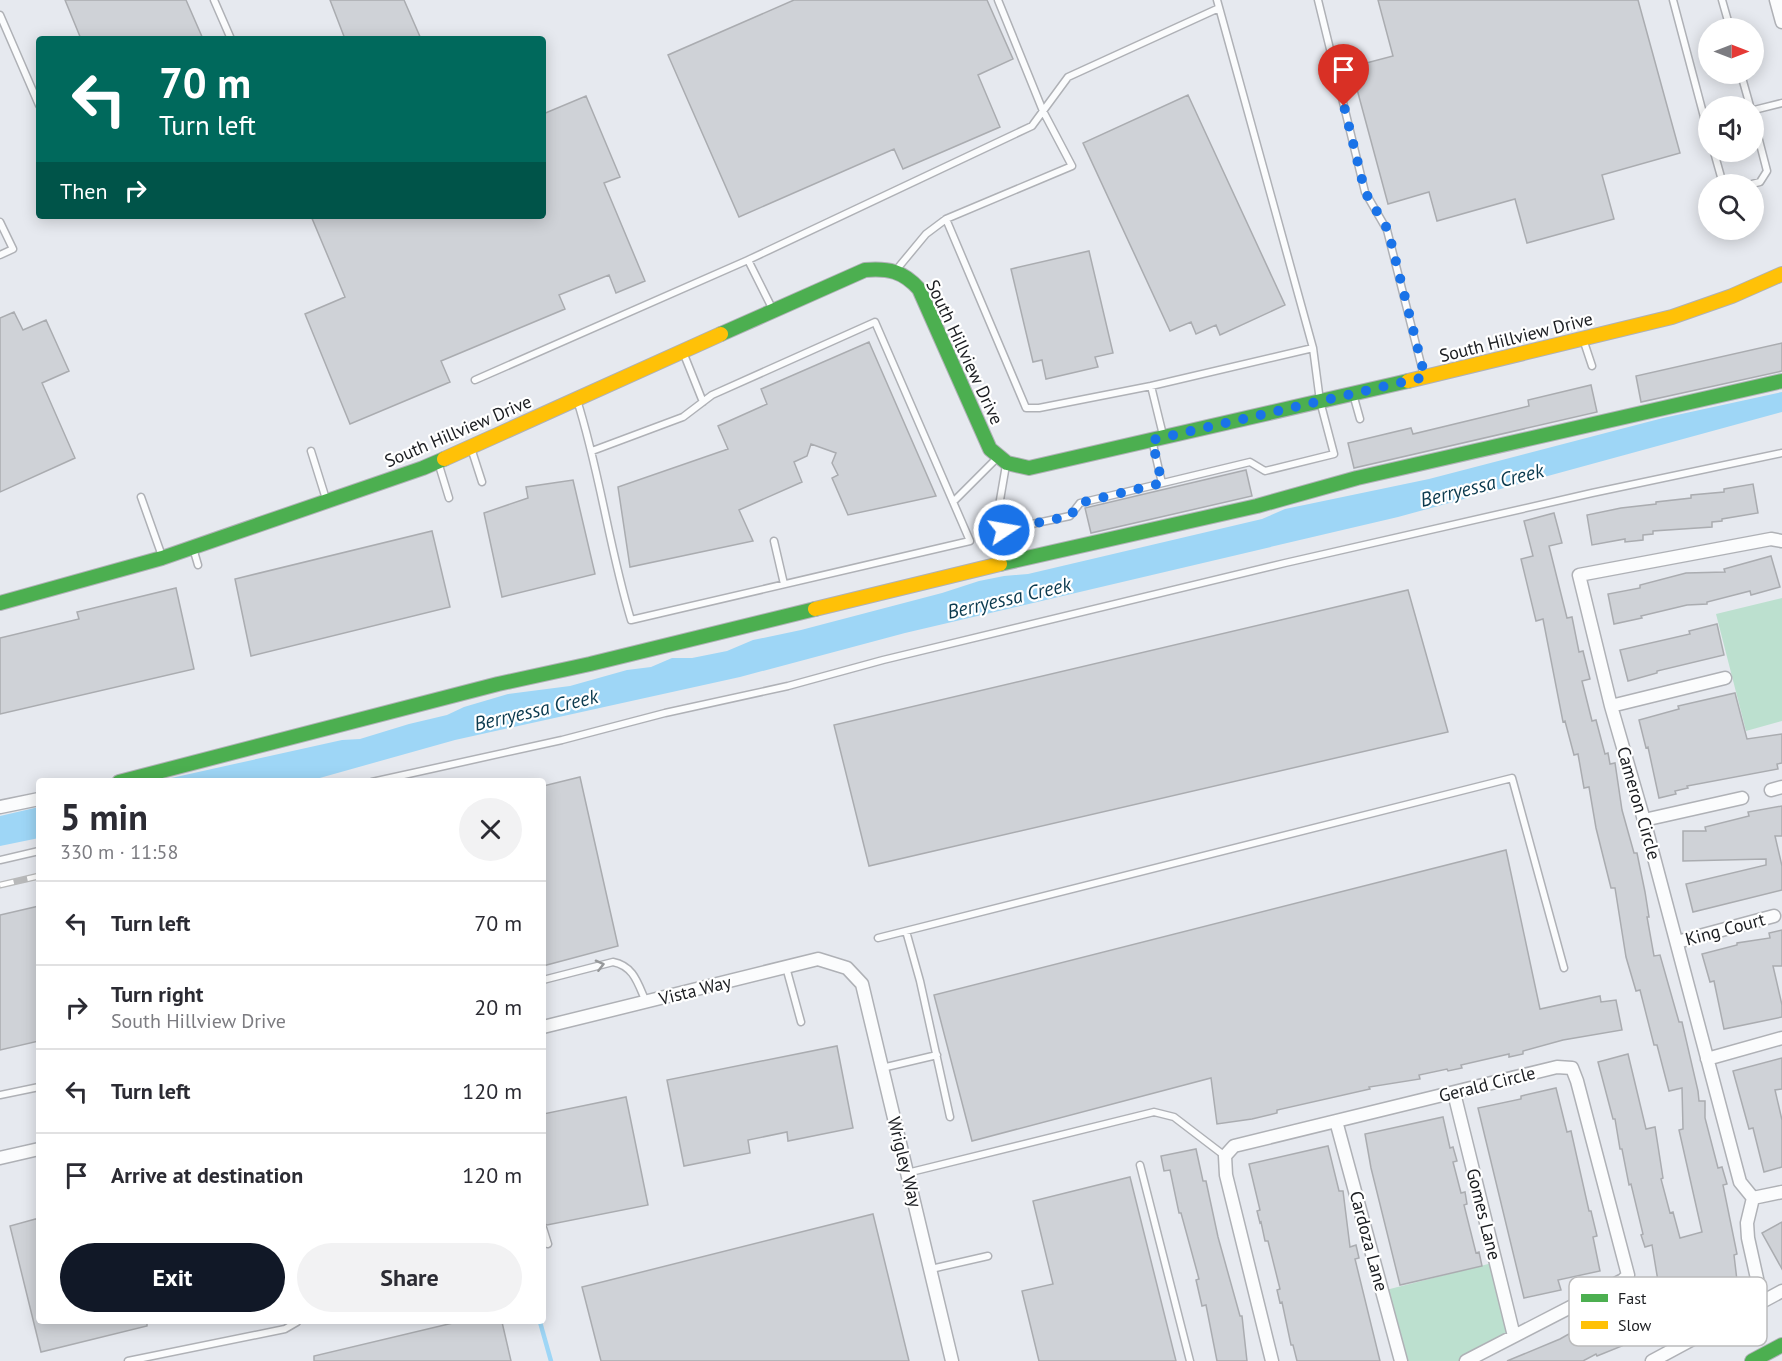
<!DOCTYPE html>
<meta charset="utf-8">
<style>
:root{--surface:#fff;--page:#f2f2f3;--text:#2b2b33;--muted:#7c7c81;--line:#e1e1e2;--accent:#111827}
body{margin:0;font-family:"PT Sans",sans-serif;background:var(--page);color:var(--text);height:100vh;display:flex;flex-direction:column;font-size:22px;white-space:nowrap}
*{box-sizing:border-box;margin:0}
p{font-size:20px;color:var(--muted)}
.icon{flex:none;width:33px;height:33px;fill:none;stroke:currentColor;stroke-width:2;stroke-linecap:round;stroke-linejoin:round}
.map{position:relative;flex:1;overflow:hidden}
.details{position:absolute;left:36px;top:778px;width:510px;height:546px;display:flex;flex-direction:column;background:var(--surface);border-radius:6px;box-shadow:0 3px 15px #0003}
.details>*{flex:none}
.hud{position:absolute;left:36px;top:36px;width:510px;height:183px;border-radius:6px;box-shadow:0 3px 15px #0003;background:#00695c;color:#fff;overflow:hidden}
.needle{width:39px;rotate:90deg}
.buttons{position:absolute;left:1698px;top:18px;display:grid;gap:12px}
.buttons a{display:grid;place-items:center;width:66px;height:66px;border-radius:50%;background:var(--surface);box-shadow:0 3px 15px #0003;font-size:30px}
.pin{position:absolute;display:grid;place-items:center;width:51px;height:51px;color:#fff;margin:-62px -26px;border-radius:50% 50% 50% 0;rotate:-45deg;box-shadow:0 0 6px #0007}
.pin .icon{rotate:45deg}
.me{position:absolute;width:66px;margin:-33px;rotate:78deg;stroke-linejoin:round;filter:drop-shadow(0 0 4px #0008)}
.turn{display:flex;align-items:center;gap:21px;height:126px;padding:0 24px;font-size:27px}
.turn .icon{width:78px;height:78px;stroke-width:2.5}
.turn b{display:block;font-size:42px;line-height:51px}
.then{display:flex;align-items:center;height:57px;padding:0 24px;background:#0003;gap:12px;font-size:22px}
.round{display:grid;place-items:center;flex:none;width:63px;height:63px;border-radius:32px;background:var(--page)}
.summary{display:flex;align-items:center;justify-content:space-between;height:102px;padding:0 24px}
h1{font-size:36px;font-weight:700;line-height:45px}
.action{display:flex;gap:12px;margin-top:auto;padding:12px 24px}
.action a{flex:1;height:69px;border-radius:36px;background:var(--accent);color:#fff;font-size:24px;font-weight:700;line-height:69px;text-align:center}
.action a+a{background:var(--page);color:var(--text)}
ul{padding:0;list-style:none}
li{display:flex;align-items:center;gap:18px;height:84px;padding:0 24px;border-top:2px solid var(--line)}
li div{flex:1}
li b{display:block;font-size:22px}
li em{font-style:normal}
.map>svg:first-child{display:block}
.green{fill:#bce0cf}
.water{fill:#9ed6f6}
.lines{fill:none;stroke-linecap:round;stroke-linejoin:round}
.stream{stroke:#9ed6f6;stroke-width:4.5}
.building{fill:#cfd2d7;stroke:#aaacb0;stroke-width:1.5}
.lane-casing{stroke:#afb1b6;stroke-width:9}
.street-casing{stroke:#afb1b6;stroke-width:15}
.fast-casing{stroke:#afb1b6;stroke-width:16}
.slow-casing{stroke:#afb1b6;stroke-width:16}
.lane{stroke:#fbfcfd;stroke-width:6}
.street{stroke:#fbfcfd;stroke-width:12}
.fast{stroke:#4caf50;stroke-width:14}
.slow{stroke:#ffc107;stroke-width:14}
.rail-casing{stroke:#b8b9ba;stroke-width:7}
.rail{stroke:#fff;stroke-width:4.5;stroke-dasharray:14;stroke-linecap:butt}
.oneway{stroke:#96989a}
.route{stroke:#1a73e8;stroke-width:10;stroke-dasharray:0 18}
.labels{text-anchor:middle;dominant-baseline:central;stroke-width:4.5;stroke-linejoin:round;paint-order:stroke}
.street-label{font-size:18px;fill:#1b1d21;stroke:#fff}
.water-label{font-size:20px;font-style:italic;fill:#0a3a4f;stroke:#fff}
.key{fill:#fff;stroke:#bbbbbc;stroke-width:1.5}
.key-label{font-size:16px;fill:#1b1d21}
</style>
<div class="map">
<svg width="1782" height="1361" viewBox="0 0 1782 1361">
<rect width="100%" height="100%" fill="#e6e9ef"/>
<!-- green -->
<path class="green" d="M1782,598V721L1746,731L1716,614Z
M1496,1262L1514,1336L1466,1361H1401L1382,1291Z"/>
<!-- water -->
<path class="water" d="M1782,392V412L1398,517L905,633L740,677L455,740L309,781H158L342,740L360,739L409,724L447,715L464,707L508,694L570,686L627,670L651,667L672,658H692L727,651L753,640L801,630L942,593L979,581L1004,576L1028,574L1262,519L1285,509L1429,479L1663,418Z
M39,807V838L0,846V816Z"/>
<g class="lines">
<!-- stream -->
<path class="stream" d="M540,1322L551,1361"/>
</g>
<!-- building -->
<path class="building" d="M65,0H186L203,39H81Z
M330,0H404L421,39H345Z
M794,0H987L1013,59L978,75L1000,127L903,169L894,149L739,217L668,55Z
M1378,0H1638L1680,153L1602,175L1614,219L1527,243L1515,199L1437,221L1429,192L1388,204L1351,67L1393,56Z
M1188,95L1285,305L1220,335L1216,325L1196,334L1191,322L1170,331L1083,143Z
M586,96L620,177L604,183L645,281L616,293L609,275L559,295L565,309L441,361L450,382L350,424L305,314L345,297L311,216H543V114Z
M1089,251L1113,353L1095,357L1098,367L1046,379L1042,360L1033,362L1011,269Z
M14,312L23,330L46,320L69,371L42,383L75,458L0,492V318Z
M869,342L936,496L848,515L832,478L838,475L832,463L836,453L811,444L807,456L794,462L802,482L739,510L753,541L630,567L618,487L728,449L718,426L767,404L761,389Z
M1782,343V371L1641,402L1636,376Z
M1591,385L1597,412L1354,468L1348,443L1411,428L1413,434L1529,406L1528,400Z
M1246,470L1252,496L1091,533L1085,508Z
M573,480L595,574L502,597L484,513L528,498L526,487Z
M1753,484L1758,513L1722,519V521L1712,522V527L1653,531V534L1643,535V540L1625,542V539L1592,545L1587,515L1621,508L1656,504V502L1691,498V495L1724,492V489Z
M1554,513L1562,543L1549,546L1567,618L1572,617L1579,652L1583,651L1590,679L1582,681L1592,721L1596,720L1605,754L1608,753L1610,764L1615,763L1622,810L1634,853H1637L1645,892L1649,917H1647L1654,956L1660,955L1679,1022H1682L1698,1091L1699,1101H1705V1118L1718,1168L1722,1167L1727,1184L1723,1185L1737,1254L1734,1255L1738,1289L1695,1295L1696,1302L1642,1313L1649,1328L1619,1341L1622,1346L1597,1356L1596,1354L1583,1361H1507L1560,1339L1585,1325L1584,1323L1595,1318L1596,1320L1657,1294L1654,1281H1658L1652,1245L1645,1247L1641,1235L1643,1234L1631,1184L1629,1185L1622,1149H1620L1615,1119H1613L1598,1062L1628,1054L1646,1129L1655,1127L1663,1178L1661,1179L1670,1213L1673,1212L1680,1238L1702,1232L1679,1130L1683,1129L1682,1088L1669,1091L1657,1045H1654L1640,990L1636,991L1626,957L1615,888H1611L1596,828L1589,787L1584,788L1578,754L1574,755L1565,721L1563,722L1543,619L1536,621L1521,559L1533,556L1524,521Z
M432,531L450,607L251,656L235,579Z
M1771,556L1780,587L1751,595L1750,591L1707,602V604L1687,605L1641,616L1642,618L1614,624L1608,594L1640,588V585L1686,573L1725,572L1724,569Z
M176,588L194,669L0,714V638L79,619L77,612Z
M1408,590L1448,732L869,866L834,725Z
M1717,624L1724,655L1657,671V673L1628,681L1620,650L1690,634L1689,631Z
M1735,693L1747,739L1782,734V763L1777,764L1778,769L1687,786L1688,788L1675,791L1676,794L1659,798L1648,747L1646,748L1639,720L1679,709L1678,706Z
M580,777L618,946L543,966V786Z
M1782,806V836H1775L1782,866V890L1693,912L1686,884L1766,865V859L1683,861V831H1706L1705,827L1749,816L1748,812Z
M1506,850L1540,1009L1600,996L1601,1002L1616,1000L1622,1030L1563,1040L1523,1051V1054L1509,1057V1054L1461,1065L1462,1068L1448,1071L1447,1069L1419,1075L1420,1079L1369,1087L1370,1089L1277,1110V1113L1252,1119L1217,1124L1211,1078L972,1141L934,995Z
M39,906V1041L0,1050V915Z
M1782,930V966H1773L1782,1005V1017L1724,1029L1714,981L1710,982L1702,954L1737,945V943L1770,938L1769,933Z
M837,1046L853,1128L788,1141L787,1132L748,1140L750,1153L684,1166L667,1080Z
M1782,1058V1089L1775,1090L1782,1120V1167L1764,1172L1753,1128L1749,1129L1733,1071Z
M1556,1088L1567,1132L1571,1131L1589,1211H1591L1597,1236L1593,1237L1600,1271L1558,1280L1561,1290L1524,1298L1478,1108L1521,1099V1096Z
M626,1097L648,1205L547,1225L544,1223L543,1218V1114Z
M1443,1117L1450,1148L1453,1147L1457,1161L1453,1162L1461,1193L1465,1192L1467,1204L1464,1205L1476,1253L1479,1252L1482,1266L1400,1285L1371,1168L1365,1134Z
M1328,1146L1339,1191H1343L1350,1247L1356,1245L1359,1258L1355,1259L1380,1361H1297L1293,1345H1291L1282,1302L1280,1303L1277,1290L1280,1289L1268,1241H1265L1261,1222L1260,1223L1257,1211L1260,1210L1249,1164Z
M1196,1149L1203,1181H1206L1218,1237L1240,1316H1242L1247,1361H1217L1206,1305L1202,1306L1196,1280L1199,1279L1181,1213H1179L1170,1170L1164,1171L1161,1156Z
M1130,1177L1176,1361H1039L1022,1291L1053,1284L1033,1201Z
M873,1214L909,1361H601L582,1287Z
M39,1218V1322H147V1326L41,1352L10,1226Z
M1782,1222V1269L1762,1233Z
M457,1322H502L511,1361H314V1356Z"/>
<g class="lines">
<!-- lane casing -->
<g class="lane-casing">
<path id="lane" d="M214,0L231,39
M1318,0L1365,192L1387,230L1424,376
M1673,0L1708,132
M1722,0L1730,28
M0,15L39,105
M1741,74L1750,106
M1754,110L1782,103
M1714,152L1723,184
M1752,184L1760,182L1767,171L1754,121
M946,219L1026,408H1039L1151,386L1313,348
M0,222L13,249L0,255
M748,260L773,310
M897,269L926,234L946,219L1072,166L1043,111L998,0
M1583,339L1592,366
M683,352L703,402
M475,380L748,260L1032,126L1068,77L1219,8
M1151,386L1163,435
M1353,394L1360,419
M577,400C600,472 609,548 631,620L970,541L875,322L712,395L683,417L592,451
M1152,440L1162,483
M471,448L482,482
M311,451L326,499
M438,462L449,498
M1006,465L1000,500L1003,530L1070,516L1080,503L1250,462L1265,471L1334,454L1320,401L1313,348L1217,0
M141,497L162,556
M953,502L997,458
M774,541L784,584
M193,548L198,565
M372,782L562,740L665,713L788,686L883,660L1285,563L1592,493L1782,453
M0,860L39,851
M906,931L920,981L950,1117
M878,938L1512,778L1564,968
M786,967L801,1022
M543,980L613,962C634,966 638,984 646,1002
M882,1068L937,1055
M0,1095L39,1087
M1140,1165L1190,1361
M907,1173L1154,1112L1174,1117L1225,1156
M543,1228L548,1244
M931,1269L988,1256
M128,1361L285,1329L297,1322"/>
</g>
<!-- street casing -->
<g class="street-casing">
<path id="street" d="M1776,0L1782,22
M1611,706L1725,678
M1771,790L1782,787
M0,807L39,799
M1644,820L1742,798
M1677,942L1774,916
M543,1027L818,959L847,968L862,984L952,1361
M1707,1059L1782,1038
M1454,1093L1514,1336
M1336,1121L1401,1361
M0,1158L39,1149
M1753,1198L1740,1182L1644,820L1611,706L1579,575L1771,539L1782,541
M1753,1198L1747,1223L1748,1238L1762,1301
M1753,1198L1782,1192
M1272,1361L1226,1175L1225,1156L1234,1146L1557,1067L1572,1068L1577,1081L1628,1275L1623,1280L1466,1361
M1652,1361L1782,1291"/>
</g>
<!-- fast casing -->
<g class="fast-casing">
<path id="fast" d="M721,334L865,270C888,268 903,271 919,289L990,449L1007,463L1029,468L1408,381
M1000,564L1257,506L1357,478L1782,381
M0,603L162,558L423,468L444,459
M119,782L498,684L590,664L815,609
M1752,1361L1782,1345"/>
</g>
<!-- slow casing -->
<g class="slow-casing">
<path id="slow" d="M1408,381L1672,317L1732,296L1782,274
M444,459L721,334
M815,609L1000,564"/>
</g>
<!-- lane -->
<use href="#lane" class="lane"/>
<!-- street -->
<use href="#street" class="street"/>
<!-- fast -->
<use href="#fast" class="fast"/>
<!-- slow -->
<use href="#slow" class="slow"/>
<!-- rail casing -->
<g class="rail-casing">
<path id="rail" d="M0,885L39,876"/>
</g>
<!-- rail -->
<use href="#rail" class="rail"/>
</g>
<!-- one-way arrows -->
<defs><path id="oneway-chevron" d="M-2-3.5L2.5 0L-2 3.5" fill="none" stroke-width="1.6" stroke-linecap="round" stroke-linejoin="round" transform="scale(1.5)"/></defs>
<use class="oneway" href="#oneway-chevron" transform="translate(600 965) rotate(-14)"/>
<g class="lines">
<!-- route -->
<path class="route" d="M1004,530L1070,516L1080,503L1162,483L1152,440L1425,377L1388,230L1365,192L1344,106"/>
</g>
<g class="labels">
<!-- street labels -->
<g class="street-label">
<text transform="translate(1516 337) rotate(-14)">South Hillview Drive</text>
<text transform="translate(965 352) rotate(65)">South Hillview Drive</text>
<text transform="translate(458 431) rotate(-23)">South Hillview Drive</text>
<text transform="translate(1639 803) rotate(74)">Cameron Circle</text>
<text transform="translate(1725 929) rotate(-15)">King Court</text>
<text transform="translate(695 990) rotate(-14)">Vista Way</text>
<text transform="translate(1487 1084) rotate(-14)">Gerald Circle</text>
<text transform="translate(905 1162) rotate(76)">Wrigley Way</text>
<text transform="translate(1484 1214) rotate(76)">Gomes Lane</text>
<text transform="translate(1369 1241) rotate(75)">Cardoza Lane</text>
</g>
<!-- water labels -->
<g class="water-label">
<text transform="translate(1482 485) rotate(-14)">Berryessa Creek</text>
<text transform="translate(1009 598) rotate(-13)">Berryessa Creek</text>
<text transform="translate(536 710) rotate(-13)">Berryessa Creek</text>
</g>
</g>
<!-- legend -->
<rect x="1569" y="1277" width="198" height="69" rx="9" class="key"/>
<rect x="1581" y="1294" width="27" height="8" fill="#4caf50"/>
<rect x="1581" y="1321" width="27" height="8" fill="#ffc107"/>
<g class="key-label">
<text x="1618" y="1304">Fast</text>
<text x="1618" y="1331">Slow</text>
</g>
</svg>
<div class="buttons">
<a><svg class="needle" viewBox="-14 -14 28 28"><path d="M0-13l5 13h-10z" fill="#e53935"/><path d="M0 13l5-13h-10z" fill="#7c7c81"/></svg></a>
<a><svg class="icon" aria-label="sound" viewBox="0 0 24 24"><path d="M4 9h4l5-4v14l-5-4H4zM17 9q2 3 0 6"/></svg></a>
<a><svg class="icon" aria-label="search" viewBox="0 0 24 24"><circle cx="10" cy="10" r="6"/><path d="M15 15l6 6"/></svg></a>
</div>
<div class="pin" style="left:1344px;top:106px;background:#d93025"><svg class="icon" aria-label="arrive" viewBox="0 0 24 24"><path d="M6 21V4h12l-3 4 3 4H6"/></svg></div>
<svg class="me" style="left:1004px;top:530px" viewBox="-20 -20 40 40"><circle r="17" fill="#1a73e8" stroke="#fff" stroke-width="3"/><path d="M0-11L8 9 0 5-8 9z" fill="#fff"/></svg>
<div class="hud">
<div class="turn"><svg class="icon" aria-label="left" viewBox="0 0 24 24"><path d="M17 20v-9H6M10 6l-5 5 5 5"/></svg><div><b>70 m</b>Turn left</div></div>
<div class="then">Then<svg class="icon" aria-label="right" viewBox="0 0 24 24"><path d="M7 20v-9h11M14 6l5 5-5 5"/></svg></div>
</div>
<section class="details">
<div class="summary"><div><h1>5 min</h1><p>330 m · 11:58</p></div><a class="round"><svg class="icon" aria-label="close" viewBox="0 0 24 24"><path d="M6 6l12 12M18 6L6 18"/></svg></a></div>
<ul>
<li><svg class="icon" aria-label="left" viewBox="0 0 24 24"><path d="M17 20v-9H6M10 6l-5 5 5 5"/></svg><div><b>Turn left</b></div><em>70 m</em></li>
<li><svg class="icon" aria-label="right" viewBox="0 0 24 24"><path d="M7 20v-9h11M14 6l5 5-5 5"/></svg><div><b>Turn right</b><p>South Hillview Drive</p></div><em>20 m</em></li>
<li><svg class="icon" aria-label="left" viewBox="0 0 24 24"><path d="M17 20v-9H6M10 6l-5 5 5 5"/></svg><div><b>Turn left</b></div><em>120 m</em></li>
<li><svg class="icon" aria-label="arrive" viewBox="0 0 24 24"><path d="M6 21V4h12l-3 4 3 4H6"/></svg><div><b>Arrive at destination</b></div><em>120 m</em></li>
</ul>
<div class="action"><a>Exit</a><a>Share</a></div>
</section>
</div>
